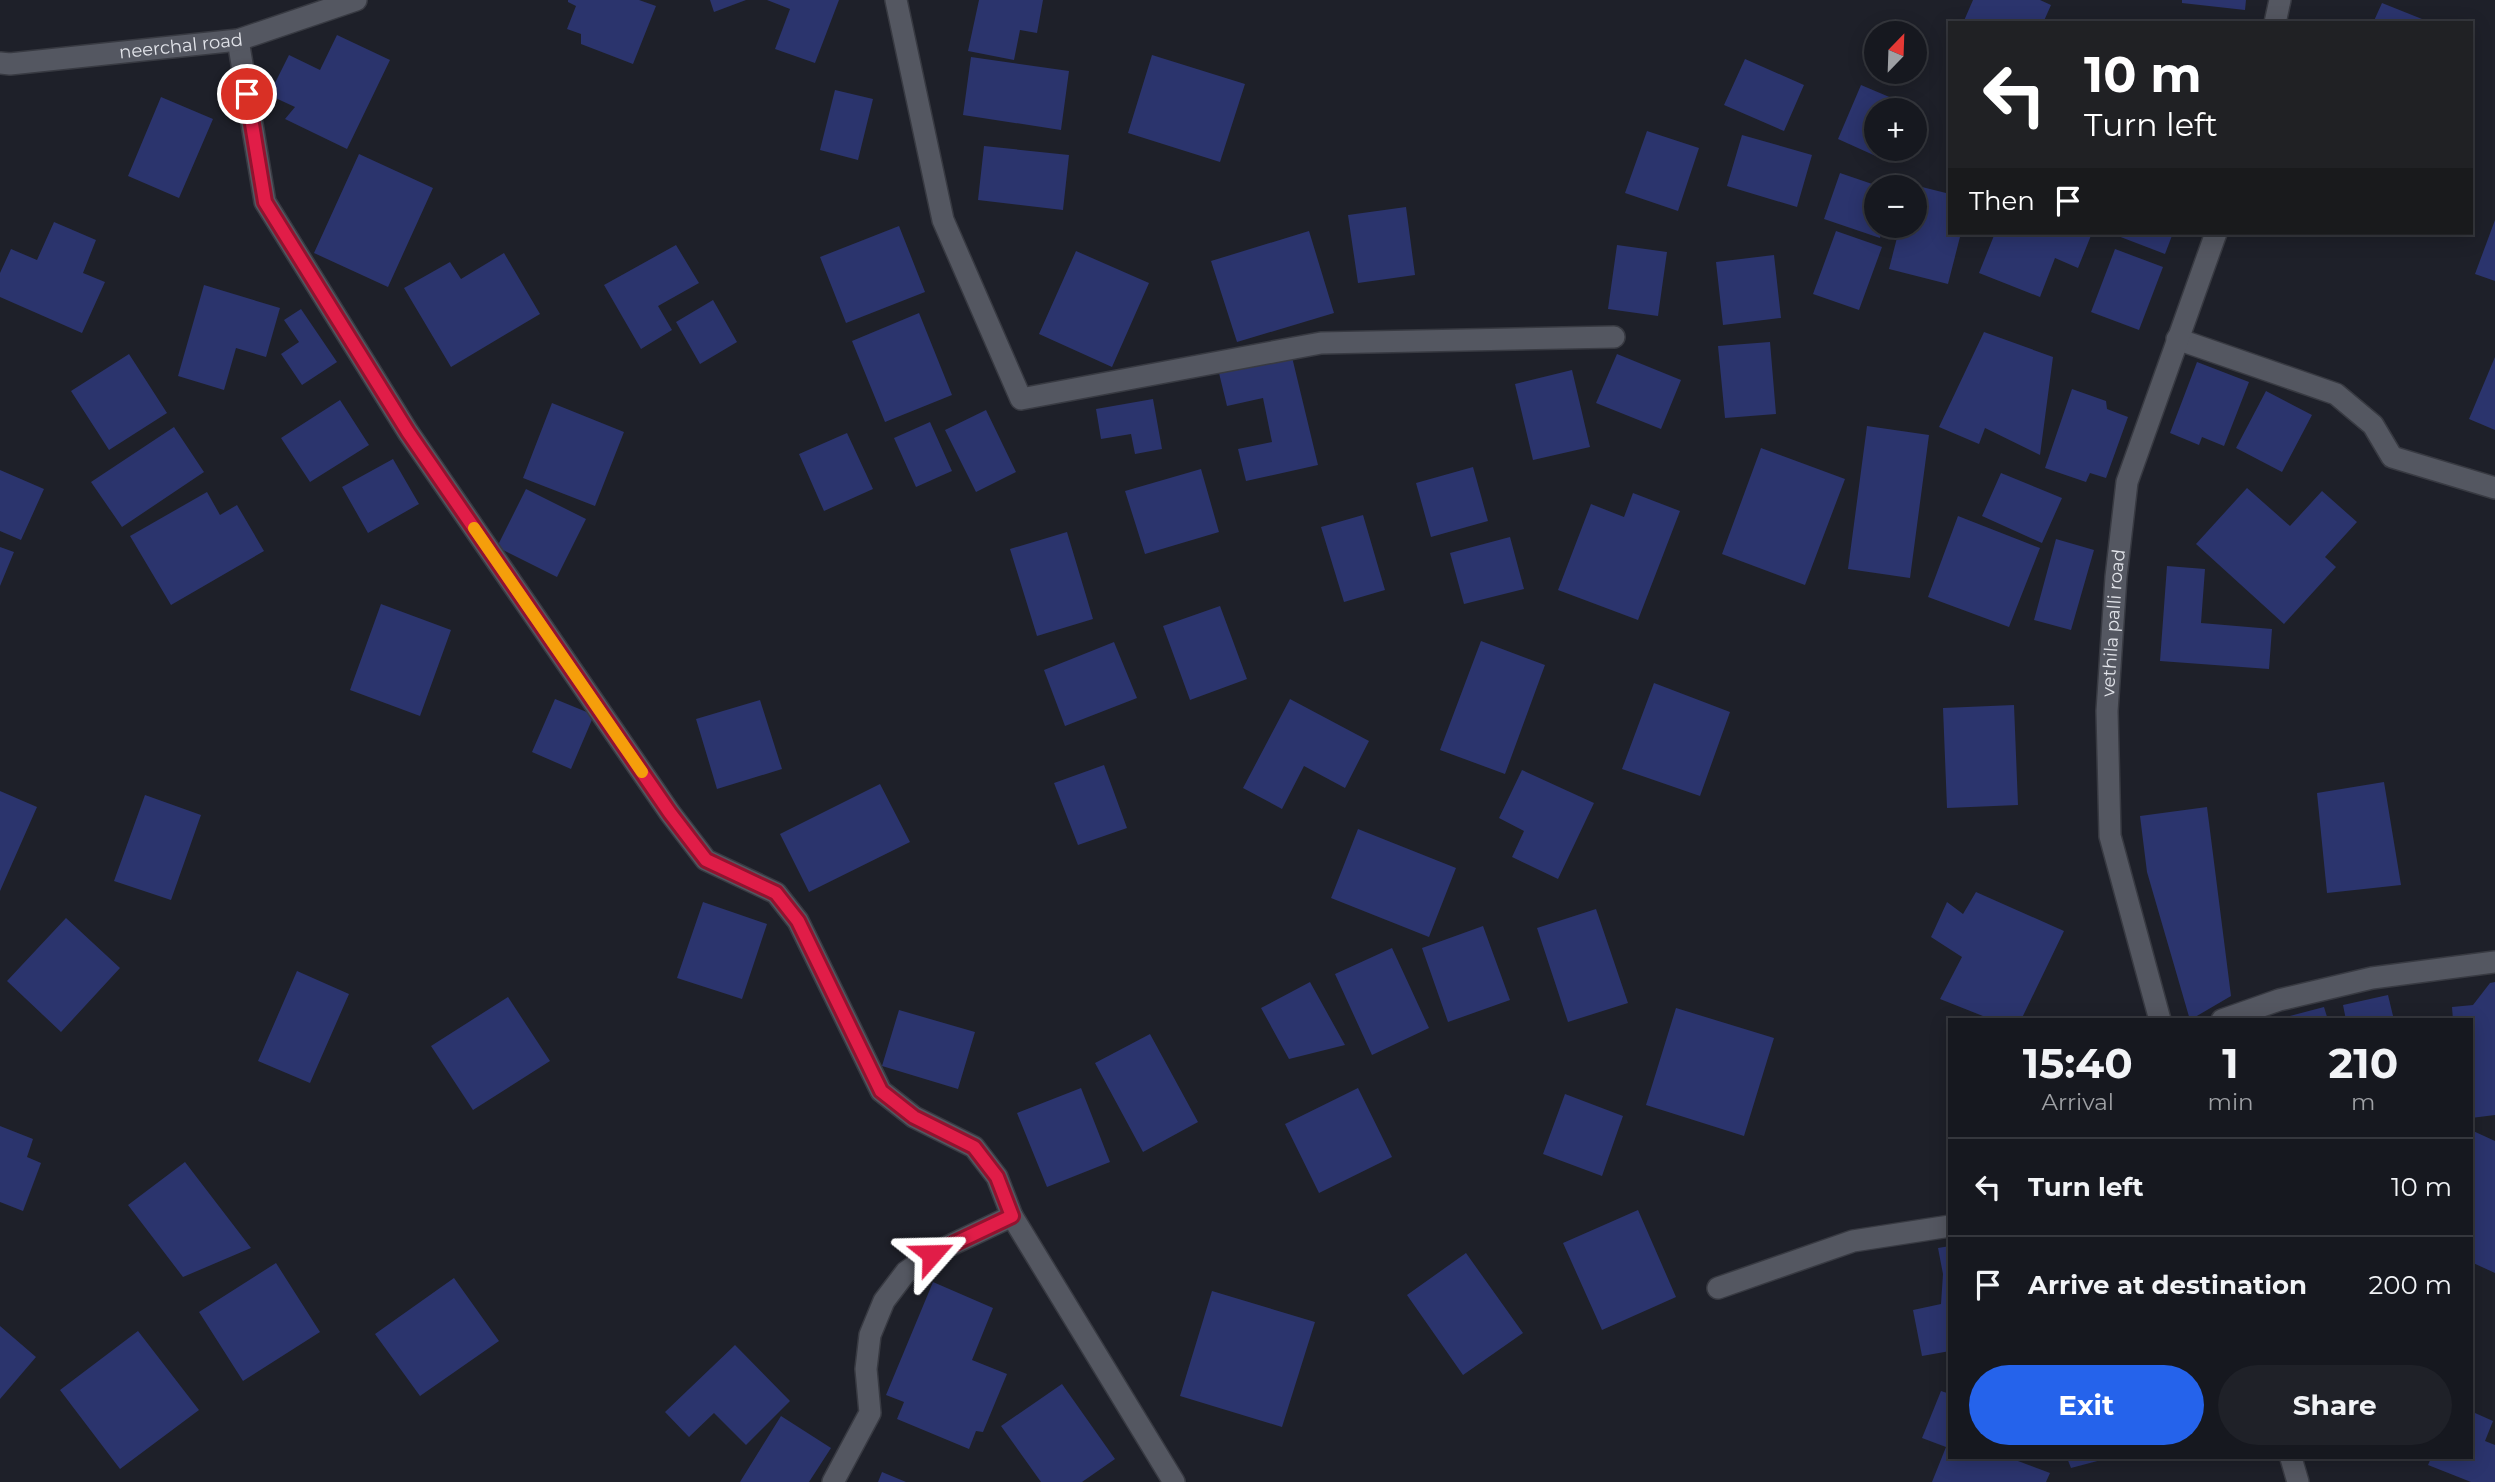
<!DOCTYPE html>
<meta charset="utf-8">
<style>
:root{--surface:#16181f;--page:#1f2128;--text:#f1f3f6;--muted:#9ea0a4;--line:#35373d;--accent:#2563eb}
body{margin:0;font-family:Montserrat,sans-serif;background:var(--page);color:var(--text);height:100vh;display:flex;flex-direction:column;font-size:26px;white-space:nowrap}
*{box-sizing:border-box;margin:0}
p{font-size:23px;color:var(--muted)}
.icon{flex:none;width:38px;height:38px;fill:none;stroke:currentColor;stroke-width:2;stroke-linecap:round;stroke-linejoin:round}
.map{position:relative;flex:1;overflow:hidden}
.panel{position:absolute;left:1948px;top:1018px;width:525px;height:441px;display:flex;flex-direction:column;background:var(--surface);border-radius:0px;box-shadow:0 4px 18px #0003,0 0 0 2px var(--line)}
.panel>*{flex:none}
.hud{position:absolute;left:1948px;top:21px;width:525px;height:214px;border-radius:0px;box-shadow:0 4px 18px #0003,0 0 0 2px var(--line);background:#202124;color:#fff;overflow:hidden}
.needle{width:46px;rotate:23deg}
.controls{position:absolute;left:1864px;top:21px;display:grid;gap:14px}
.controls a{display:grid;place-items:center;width:63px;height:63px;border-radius:50%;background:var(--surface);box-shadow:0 4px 18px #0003,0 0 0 2px var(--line);font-size:35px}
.pin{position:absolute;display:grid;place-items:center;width:60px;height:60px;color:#fff;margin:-30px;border:4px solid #fff;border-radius:50%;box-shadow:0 2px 7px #0007}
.me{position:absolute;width:77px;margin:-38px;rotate:65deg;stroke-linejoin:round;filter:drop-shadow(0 0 5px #0008)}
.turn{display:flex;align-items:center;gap:24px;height:147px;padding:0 21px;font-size:32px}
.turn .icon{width:91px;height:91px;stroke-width:2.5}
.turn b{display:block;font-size:49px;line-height:60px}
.then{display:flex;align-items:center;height:66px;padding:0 21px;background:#0003;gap:14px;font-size:26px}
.eta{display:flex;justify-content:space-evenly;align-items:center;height:119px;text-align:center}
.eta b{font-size:42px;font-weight:700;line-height:49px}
.button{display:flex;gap:14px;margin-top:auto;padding:14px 21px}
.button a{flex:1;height:80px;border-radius:42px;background:var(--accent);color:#fff;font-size:28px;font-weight:700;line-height:80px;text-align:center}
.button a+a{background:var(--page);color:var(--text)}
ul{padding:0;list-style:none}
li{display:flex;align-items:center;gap:21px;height:98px;padding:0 21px;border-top:2px solid var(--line)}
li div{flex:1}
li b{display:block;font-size:26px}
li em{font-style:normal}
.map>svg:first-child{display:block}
.building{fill:#2b346d}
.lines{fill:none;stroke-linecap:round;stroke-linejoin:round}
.street-casing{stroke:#383a42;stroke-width:24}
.street{stroke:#545761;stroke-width:21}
.route-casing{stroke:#92132f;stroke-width:18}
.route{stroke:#e11d48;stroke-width:12}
.slow{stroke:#f59e0b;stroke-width:12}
.labels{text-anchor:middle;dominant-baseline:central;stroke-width:5;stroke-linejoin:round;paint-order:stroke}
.street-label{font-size:18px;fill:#e2e4ea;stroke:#1e2029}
</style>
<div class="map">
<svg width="2495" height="1482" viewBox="0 0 2495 1482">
<rect width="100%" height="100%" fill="#1e2029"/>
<!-- building -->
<path class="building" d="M568,0H639L656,6L633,64L581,44V34L567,29L576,6L568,2Z
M710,0H746L714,12Z
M767,0H839L815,63L775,49L790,9Z
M979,0H1043L1037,33L1020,30L1014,60L968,51Z
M1973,0H2040L2051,5L2043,23H1963Z
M2182,0H2246L2245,10L2182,3Z
M2382,3L2432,23H2373Z
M337,35L390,60L347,149L285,119L295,107L269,95L289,55L320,70Z
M1152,55L1245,84L1220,162L1128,133Z
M971,57L1069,71L1061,130L963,115Z
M1745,59L1804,85L1784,131L1724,105Z
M1861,85L1913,107L1912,110H1876V149H1895L1889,162L1838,139Z
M835,90L873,99L858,160L820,150Z
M161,97L213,119L179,198L128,176Z
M1647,131L1699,148L1678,211L1625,193Z
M1742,135L1812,155L1797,207L1727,186Z
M984,146L1069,155L1063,210L978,200Z
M359,154L433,188L388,287L314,253Z
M1840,173L1881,187H1876V226H1883L1880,238L1824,219Z
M1910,184L1950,194V233H1961L1948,284L1889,269L1900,226H1914V187H1909Z
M1406,207L1415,275L1358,283L1348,215Z
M2495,220V281L2475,274Z
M54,222L96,240L83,273L105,282L82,333L0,297V273L11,249L37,260Z
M899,226L925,292L846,323L820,257Z
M1309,231L1334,313L1237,342L1211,261Z
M1836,231L1882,247L1859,310L1813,294Z
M1995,233H2092L2078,268L2055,258L2040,297L1979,273Z
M2119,233H2173L2165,254L2118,236Z
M676,245L699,283L658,306L672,330L641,349L604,285Z
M1617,245L1667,252L1658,316L1608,309Z
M2115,249L2163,267L2139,330L2091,312Z
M1076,251L1149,283L1112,367L1039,334Z
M504,253L540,314L451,367L404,288L450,262L461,279Z
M1774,255L1781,318L1723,325L1716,262Z
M204,285L280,308L266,357L236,348L224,390L178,376Z
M713,300L737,342L700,364L676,322Z
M301,309L337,362L302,385L281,354L299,342L284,320Z
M919,313L952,395L885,422L852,341Z
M1984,332L2053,357L2040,455L1985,428L1979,444L1939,427Z
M1770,342L1776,414L1725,418L1718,346Z
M129,354L167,413L109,450L71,391Z
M1617,354L1681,380L1661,429L1596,403Z
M1292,357L1318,465L1246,481L1238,449L1272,442L1263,398L1227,406L1219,373Z
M2495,357V430L2469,419Z
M2197,362L2249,382L2224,446L2202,437L2199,445L2170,433Z
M1572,370L1590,447L1533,460L1515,384Z
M2072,389L2106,401L2107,409L2128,417L2106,478L2090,473L2086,482L2045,468Z
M2266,391L2312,415L2282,472L2236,448Z
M1153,399L1162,449L1135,454L1131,434L1101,439L1096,409Z
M340,400L369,445L310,482L281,438Z
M552,403L624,432L595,506L523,478Z
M986,410L1016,472L976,492L945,430Z
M930,422L952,471L916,487L894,438Z
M1867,426L1929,435L1910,578L1848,569Z
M174,427L204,472L122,527L91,482Z
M847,433L873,489L824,511L799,454Z
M1761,448L1845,479L1805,585L1722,554Z
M393,459L419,504L368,533L342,487Z
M1473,467L1488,521L1431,537L1416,483Z
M1201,469L1219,532L1145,554L1125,491Z
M0,470L44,489L21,540L0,531Z
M2001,473L2062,498L2042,543L1982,516Z
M2247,488L2290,526L2322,491L2357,522L2325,557L2336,567L2284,624L2196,544Z
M526,489L586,519L557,577L497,547Z
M207,492L220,515L237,505L264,551L171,605L130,536Z
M1633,493L1680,511L1638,620L1558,590L1591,504L1624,517Z
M1363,515L1385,590L1344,602L1321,527Z
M1958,516L2040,548L2009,627L1928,597Z
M1067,532L1093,619L1037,636L1010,549Z
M1510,537L1524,589L1464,604L1450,553Z
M2056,539L2094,550L2071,630L2034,620Z
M0,547L14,552L0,586Z
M2167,566L2205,569L2201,623L2272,629L2269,669L2160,661Z
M381,604L451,630L420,716L350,690Z
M1220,606L1247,679L1190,700L1163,626Z
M1481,641L1545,665L1505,774L1440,750Z
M1114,642L1137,698L1065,726L1044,670Z
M1654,683L1730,712L1700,796L1622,769Z
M555,699L594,715L571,769L532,752Z
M1290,699L1369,741L1345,788L1304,766L1282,809L1243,788Z
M760,700L782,769L717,789L696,719Z
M2014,705L2018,805L1947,808L1943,708Z
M1104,765L1127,828L1078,845L1054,783Z
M1522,770L1594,803L1558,879L1512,857L1524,831L1499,818Z
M2384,782L2401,885L2327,893L2317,793Z
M880,784L910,842L809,892L780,834Z
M0,791L37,807L0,891Z
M145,795L201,815L171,900L114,881Z
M2207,807L2231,996L2190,1020L2147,872L2140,816Z
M1358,829L1456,868L1429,937L1331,898Z
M1976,892L2064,931L2021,1020H1993L1940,999L1962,957L1931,937L1947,902L1963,914Z
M703,902L767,924L742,999L677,978Z
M1596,909L1628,1003L1568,1022L1537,928Z
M66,918L120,968L61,1032L7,981Z
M1483,926L1510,1000L1448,1022L1422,948Z
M1392,948L1429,1028L1372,1055L1335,974Z
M297,971L349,994L310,1083L258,1061Z
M1310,982L1345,1045L1289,1059L1261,1008Z
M2495,982V1115L2471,1118V1020H2453L2452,1007L2473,1005L2490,983Z
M2388,995L2394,1020H2346L2343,1005Z
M508,997L550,1061L473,1110L431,1046Z
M2324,1007L2328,1020H2278V1019Z
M1676,1008L1774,1038L1744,1136L1646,1105Z
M899,1010L975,1032L958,1089L882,1066Z
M1150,1034L1198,1122L1143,1152L1095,1063Z
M1081,1088L1110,1162L1047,1187L1017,1113Z
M1358,1088L1392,1157L1319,1193L1285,1124Z
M1565,1094L1623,1116L1602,1176L1543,1154Z
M0,1126L33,1139L27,1157L41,1163L23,1211L0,1202Z
M2471,1130L2495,1141V1273L2471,1262Z
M185,1162L251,1248L183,1277L128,1205Z
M1638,1210L1676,1297L1602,1330L1563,1243Z
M1950,1246V1351L1922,1356L1913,1310L1941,1304L1943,1274L1938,1248Z
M1466,1253L1523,1333L1463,1375L1407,1295Z
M276,1263L320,1332L243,1381L199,1312Z
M454,1278L499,1341L420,1396L375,1334Z
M933,1282L993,1308L972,1360L1007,1374L983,1432L976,1431L969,1449L897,1419L904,1402L886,1395Z
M1212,1291L1315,1322L1282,1427L1180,1396Z
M0,1326L36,1357L0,1399Z
M138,1331L199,1410L120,1469L60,1390Z
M735,1345L790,1401L746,1445L714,1413L689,1437L665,1412Z
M1062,1384L1115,1459L1082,1482H1041L1001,1426Z
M1941,1391L1950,1394V1458H2019L2018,1461L2050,1473L2046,1482H1932L1946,1447L1922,1438Z
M2475,1413L2493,1421L2485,1441L2495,1445V1482H2471L2428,1465L2431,1458H2471V1422Z
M781,1416L831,1448L809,1482H740Z
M2067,1458H2105V1459L2071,1468Z
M882,1472L906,1482H878Z"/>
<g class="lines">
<!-- street casing -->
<g class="street-casing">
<g id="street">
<path d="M896,0L943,220L1021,399L1321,343L1614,337"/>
<path d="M2275,23L2280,0"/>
<path d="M238,40L265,202L408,432L670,813L706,860L776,893L798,921L881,1091L914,1117L974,1147L997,1177L1012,1216L1174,1482"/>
<path id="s1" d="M0,63L10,64L238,40L356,0"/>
<path d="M2177,339L2336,394L2373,425L2392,457L2495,488"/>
<path id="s2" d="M2160,1020L2110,836L2107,711L2116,577L2127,482L2216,233"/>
<path d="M2222,1020L2279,1000L2372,978L2495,962"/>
<path d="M1718,1288L1853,1241L1950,1226"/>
<path d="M2291,1458L2298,1482"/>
<path d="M833,1482L870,1413L866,1369L870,1335L884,1301L906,1272L932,1254L1012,1216"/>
</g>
</g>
<!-- street -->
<use href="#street" class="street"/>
</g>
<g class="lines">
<!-- route casing -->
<g class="route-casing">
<path id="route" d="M247,94L265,202L408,432L670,813L706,860L776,893L798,921L881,1091L914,1117L974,1147L997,1177L1012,1216L932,1254"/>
</g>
<!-- route -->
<use href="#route" class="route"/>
<!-- slow -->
<path class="slow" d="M474,528L642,772"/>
</g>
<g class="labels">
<!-- street labels -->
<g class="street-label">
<text stroke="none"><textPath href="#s1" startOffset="182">neerchal road</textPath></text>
<text stroke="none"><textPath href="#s2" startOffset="404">vethila palli road</textPath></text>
</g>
</g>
</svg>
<div class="controls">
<a><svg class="needle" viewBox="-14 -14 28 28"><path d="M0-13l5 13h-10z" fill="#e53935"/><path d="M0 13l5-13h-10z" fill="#9ea0a4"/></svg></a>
<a>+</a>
<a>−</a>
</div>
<div class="pin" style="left:247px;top:94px;background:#d93025"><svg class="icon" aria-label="arrive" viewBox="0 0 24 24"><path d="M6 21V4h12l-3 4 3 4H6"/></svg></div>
<svg class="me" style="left:932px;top:1254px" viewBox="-20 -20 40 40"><path d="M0-17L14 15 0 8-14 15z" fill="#e11d48" stroke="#fff" stroke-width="4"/></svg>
<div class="hud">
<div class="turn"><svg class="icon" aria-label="left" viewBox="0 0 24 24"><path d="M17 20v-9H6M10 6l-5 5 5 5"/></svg><div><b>10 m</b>Turn left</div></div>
<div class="then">Then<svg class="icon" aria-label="arrive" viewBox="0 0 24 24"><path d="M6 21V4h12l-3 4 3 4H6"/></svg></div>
</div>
<section class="panel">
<div class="eta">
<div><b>15:40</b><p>Arrival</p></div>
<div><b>1</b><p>min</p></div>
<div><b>210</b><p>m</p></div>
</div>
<ul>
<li><svg class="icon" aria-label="left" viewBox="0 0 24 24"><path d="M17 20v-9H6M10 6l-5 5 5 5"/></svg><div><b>Turn left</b></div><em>10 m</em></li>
<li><svg class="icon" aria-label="arrive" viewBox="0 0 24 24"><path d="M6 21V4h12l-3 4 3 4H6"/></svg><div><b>Arrive at destination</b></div><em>200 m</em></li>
</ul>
<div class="button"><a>Exit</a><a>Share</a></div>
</section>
</div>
